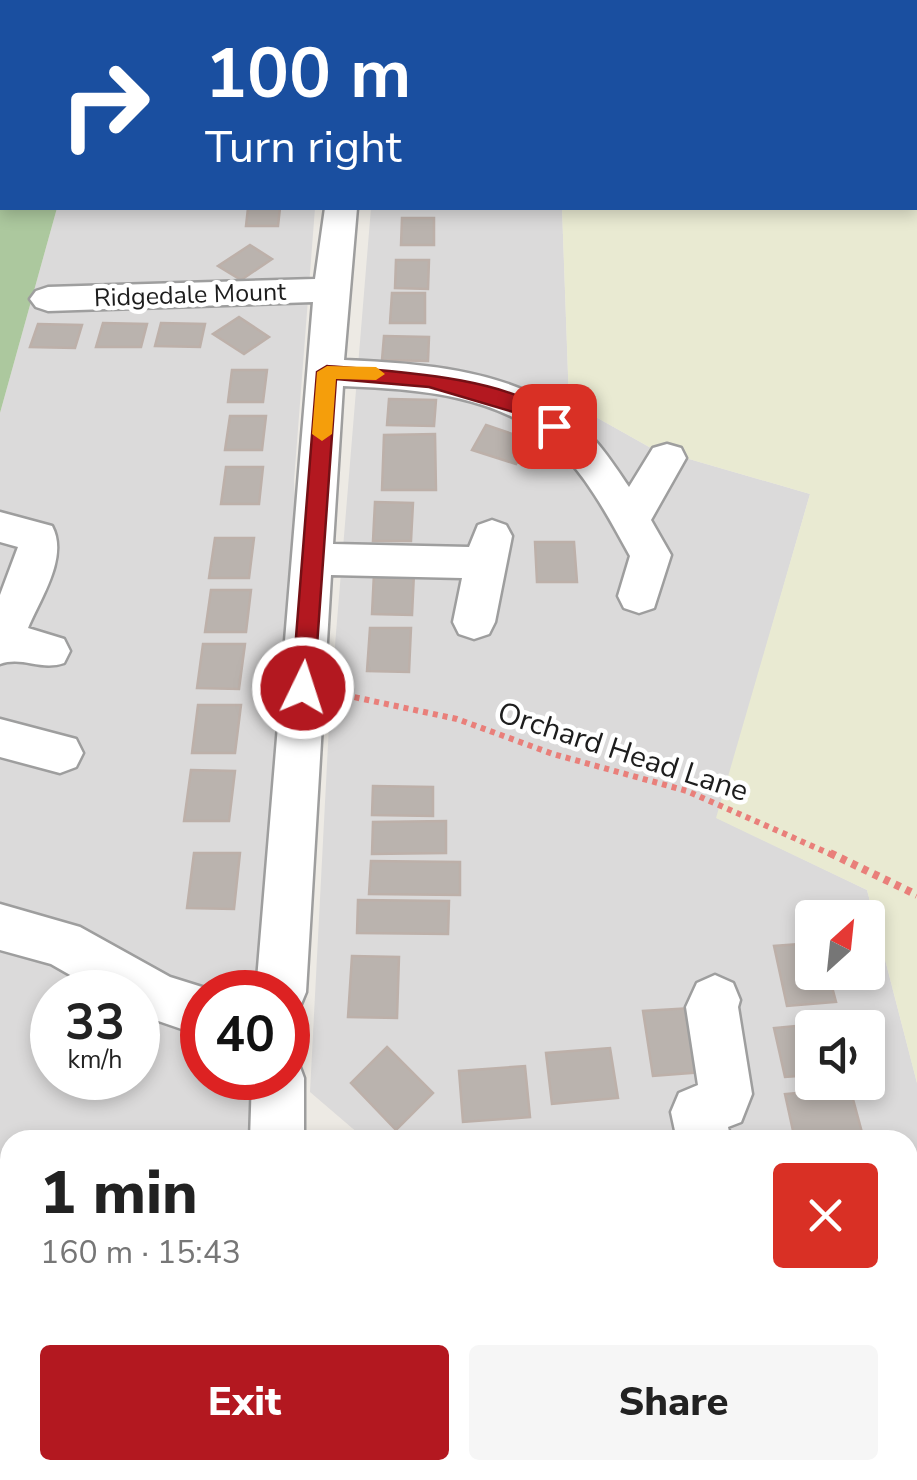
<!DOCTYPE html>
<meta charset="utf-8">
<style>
:root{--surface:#fff;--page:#f6f6f6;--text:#222;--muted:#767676;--accent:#b31820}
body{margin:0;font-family:"Nunito Sans",sans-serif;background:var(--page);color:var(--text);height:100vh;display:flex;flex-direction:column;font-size:38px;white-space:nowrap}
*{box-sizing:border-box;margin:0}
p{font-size:32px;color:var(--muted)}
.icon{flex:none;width:55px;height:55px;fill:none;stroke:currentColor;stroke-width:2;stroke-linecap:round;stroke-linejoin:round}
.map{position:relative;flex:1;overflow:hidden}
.side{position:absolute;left:0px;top:1130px;width:918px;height:350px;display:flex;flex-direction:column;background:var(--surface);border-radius:30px 30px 0 0;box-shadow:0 5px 15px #0003}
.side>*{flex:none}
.top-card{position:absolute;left:0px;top:0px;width:918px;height:210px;box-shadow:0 5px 15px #0003;background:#1a4fa0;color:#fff;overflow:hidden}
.needle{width:65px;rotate:27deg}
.fabs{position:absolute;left:795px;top:900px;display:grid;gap:20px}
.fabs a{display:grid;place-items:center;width:90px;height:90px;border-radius:10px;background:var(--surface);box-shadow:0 5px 15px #0003;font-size:50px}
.speed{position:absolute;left:30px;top:970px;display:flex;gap:20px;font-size:50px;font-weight:700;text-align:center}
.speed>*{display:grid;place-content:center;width:130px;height:130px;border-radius:50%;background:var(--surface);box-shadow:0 5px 15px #0003;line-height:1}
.speed small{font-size:25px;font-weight:400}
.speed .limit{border:15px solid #d22;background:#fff;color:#111}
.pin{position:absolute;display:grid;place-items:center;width:85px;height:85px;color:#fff;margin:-42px;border-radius:20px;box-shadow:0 5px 15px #0006}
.me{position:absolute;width:110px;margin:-55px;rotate:4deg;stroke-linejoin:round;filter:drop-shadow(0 0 8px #0008)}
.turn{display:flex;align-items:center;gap:35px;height:210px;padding:0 40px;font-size:45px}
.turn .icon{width:130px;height:130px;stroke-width:2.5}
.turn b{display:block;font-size:70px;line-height:85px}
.round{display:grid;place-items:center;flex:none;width:105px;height:105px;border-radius:10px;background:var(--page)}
.summary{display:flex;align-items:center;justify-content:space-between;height:170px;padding:0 40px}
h1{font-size:60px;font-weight:800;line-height:75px}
.action{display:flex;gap:20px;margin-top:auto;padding:20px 40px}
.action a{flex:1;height:115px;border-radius:10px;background:var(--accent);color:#fff;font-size:40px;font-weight:800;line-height:115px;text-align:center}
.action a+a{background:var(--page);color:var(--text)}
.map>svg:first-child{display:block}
.residential{fill:#dbdada;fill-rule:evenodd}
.farmland{fill:#e9ead2}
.grass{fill:#cbe2b0}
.forest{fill:#acc89e}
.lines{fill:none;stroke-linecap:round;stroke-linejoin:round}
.stream{stroke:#aaced6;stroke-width:8}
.building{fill:#bab3ae;stroke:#bdb0a9;stroke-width:2.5}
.minor-casing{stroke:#9e9e9e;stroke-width:5}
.path-far2{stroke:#e97f7a;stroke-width:5;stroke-dasharray:4 4;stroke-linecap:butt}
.path-far1{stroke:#e97f7a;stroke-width:6;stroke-dasharray:5 5;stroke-linecap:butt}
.path{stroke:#e97f7a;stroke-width:8;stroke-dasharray:6 6;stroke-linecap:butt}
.minor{fill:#fff;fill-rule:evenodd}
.route{fill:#b31820;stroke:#741015;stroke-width:2.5}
.slow{fill:#f59e0b}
.labels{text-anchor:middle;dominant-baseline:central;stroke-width:9;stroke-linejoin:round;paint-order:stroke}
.far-street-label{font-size:25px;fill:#1d1d1d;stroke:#fff}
.street-label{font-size:30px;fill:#1d1d1d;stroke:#fff}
</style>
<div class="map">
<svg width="917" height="1480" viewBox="0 0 917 1480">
<rect width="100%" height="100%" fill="#edeae4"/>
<!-- residential -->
<path class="residential" d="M57,208H315L294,481L297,539L262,992H202V1078H256L255,1140H10V1470H250V1480H0V413ZM52,992H138V1078H52Z
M371,208H562L569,402L651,448L810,494L717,818L867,890L917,1083V1480H318V1470H908V1140H366L310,1092L330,706ZM812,918H868V972H812ZM812,1028H868V1082H812Z"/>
<!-- farmland -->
<path class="farmland" d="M915,116H917V1083L867,890L716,818L810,494L651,448L569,402L562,208H915Z"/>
<!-- grass -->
<path class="grass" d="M633,0H917V95L915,2Z"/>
<!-- forest -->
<path class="forest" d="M0,0H115L2,2V208H57L0,413Z"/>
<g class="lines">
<!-- stream -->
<path class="stream" d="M615,0L623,2"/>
</g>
<!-- building -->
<path class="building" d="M248,208H280L278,226H246Z
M402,218H434V245H401Z
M250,245L272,259L241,280L218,266Z
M396,260H429L428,289L395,288Z
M392,293H425V323H390Z
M239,317L269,337L244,354L213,334Z
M103,323L147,324L141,347H96Z
M161,323L205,324L200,347L155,346Z
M38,324L82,325L75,348L30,347Z
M384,336L429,337L428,361L382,360Z
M232,370H267L263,402H228Z
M389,399L436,400L434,426L387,425Z
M230,416H266L262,450H225Z
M486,425L530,440L516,464L472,450Z
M435,434L436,490H382L384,435Z
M226,467H263L259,504H221Z
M375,502L413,503L411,541H373Z
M215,538H254L249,578H209Z
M535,542H574L577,582H537Z
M374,573H414L412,615L372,614Z
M211,590H251L246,632H205Z
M370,628H411L409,672L367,671Z
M203,644H245L239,689L197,688Z
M198,705H241L235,753H192Z
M191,770L235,771L229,821H184Z
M373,786L433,787V816L372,815Z
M446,821V853L372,854L373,822Z
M194,853H240L234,909L187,908Z
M371,861L460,862V895L369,894Z
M358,900L449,901L448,934L357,933Z
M812,943V972H828L836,1002L787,1006L774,946Z
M352,956L399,957L397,1018L348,1017Z
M692,1008L703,1072L653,1076L643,1011Z
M837,1022L838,1028H812V1075L785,1077L774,1028Z
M387,1047L433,1093L396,1130L351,1083Z
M610,1048L618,1098L552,1104L546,1053Z
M525,1066L530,1117L463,1122L459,1071Z
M850,1088L864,1140H795L785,1094Z
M122,1470H181V1480H121Z"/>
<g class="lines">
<!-- minor casing -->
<g class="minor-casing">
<path id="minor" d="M448,0H485L486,1L450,2Z
M325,208H357L344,360C416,363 502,369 563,411C591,430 611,460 629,487L653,448L667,444L681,448L686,458L651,520L671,555L654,608L639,613L624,608L618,596L630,556C610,520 589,479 558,449C503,394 416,389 343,386L333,544L469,547L478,525L492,520L506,525L512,536L495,622L489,634L474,639L459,634L453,622L462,578L331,575L306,992L299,1009L288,1014V992H256L313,302L48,311L36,307L30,299L36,291L48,287L315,279Z
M0,512L52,526C69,557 40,599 28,628L64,639L70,651L64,663C41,671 22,656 0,664V595L18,547L0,542Z
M0,719L76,739L83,753L76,767L60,773L0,757Z
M0,904L80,927L170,977L218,992H202V1036L138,1014V992H100L51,964L0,950Z
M715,975L733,983L740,1000L738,1007L752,1094L741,1122L728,1127L731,1140H677L671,1112L679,1093L698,1085L686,1007L697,983Z
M288,1056L297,1059L304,1078V1140H250L252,1078H288Z
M246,1470H308V1480H246Z"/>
</g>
<!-- path-far2 -->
<path class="path-far2" d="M130,0L135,2
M674,0L684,2"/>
<!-- path-far1 -->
<path class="path-far1" d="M335,693L457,719L553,754L687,791L835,856"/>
<!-- path -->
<path class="path" d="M830,853L917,895"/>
<!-- minor -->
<use href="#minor" class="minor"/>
</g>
<!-- route -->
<path class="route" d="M327,366C384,370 528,377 564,426L554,433L530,417L429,387L336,379L314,688L303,697L292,688L317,372Z"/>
<!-- slow -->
<path class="slow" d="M327,366L376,367L385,374L376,380L336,379L332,434L322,441L312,434L317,372Z"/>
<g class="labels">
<!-- far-street labels -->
<g class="far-street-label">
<text transform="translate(190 295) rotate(-2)">Ridgedale Mount</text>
</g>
<!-- street labels -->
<g class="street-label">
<text transform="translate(623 752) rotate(18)">Orchard Head Lane</text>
</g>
</g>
</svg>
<div class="fabs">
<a><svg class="needle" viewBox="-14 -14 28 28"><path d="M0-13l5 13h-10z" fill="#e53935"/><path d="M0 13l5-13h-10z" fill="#767676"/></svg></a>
<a><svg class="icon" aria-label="sound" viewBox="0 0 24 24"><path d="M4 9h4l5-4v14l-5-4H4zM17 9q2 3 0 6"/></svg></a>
</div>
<div class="speed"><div>33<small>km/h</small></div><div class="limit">40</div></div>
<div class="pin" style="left:554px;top:426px;background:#d93025"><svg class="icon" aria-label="arrive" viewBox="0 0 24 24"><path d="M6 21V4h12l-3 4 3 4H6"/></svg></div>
<svg class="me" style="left:303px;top:688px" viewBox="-20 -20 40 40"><circle r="17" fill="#b31820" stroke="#fff" stroke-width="3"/><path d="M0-11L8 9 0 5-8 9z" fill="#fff"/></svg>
<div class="top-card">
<div class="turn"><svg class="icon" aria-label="right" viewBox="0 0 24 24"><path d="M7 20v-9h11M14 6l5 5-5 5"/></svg><div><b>100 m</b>Turn right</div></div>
</div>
<section class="side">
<div class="summary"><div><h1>1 min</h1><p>160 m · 15:43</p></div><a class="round" style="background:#d93025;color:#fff"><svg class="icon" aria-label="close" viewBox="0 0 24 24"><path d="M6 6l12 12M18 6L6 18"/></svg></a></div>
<div class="action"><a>Exit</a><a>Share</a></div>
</section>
</div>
